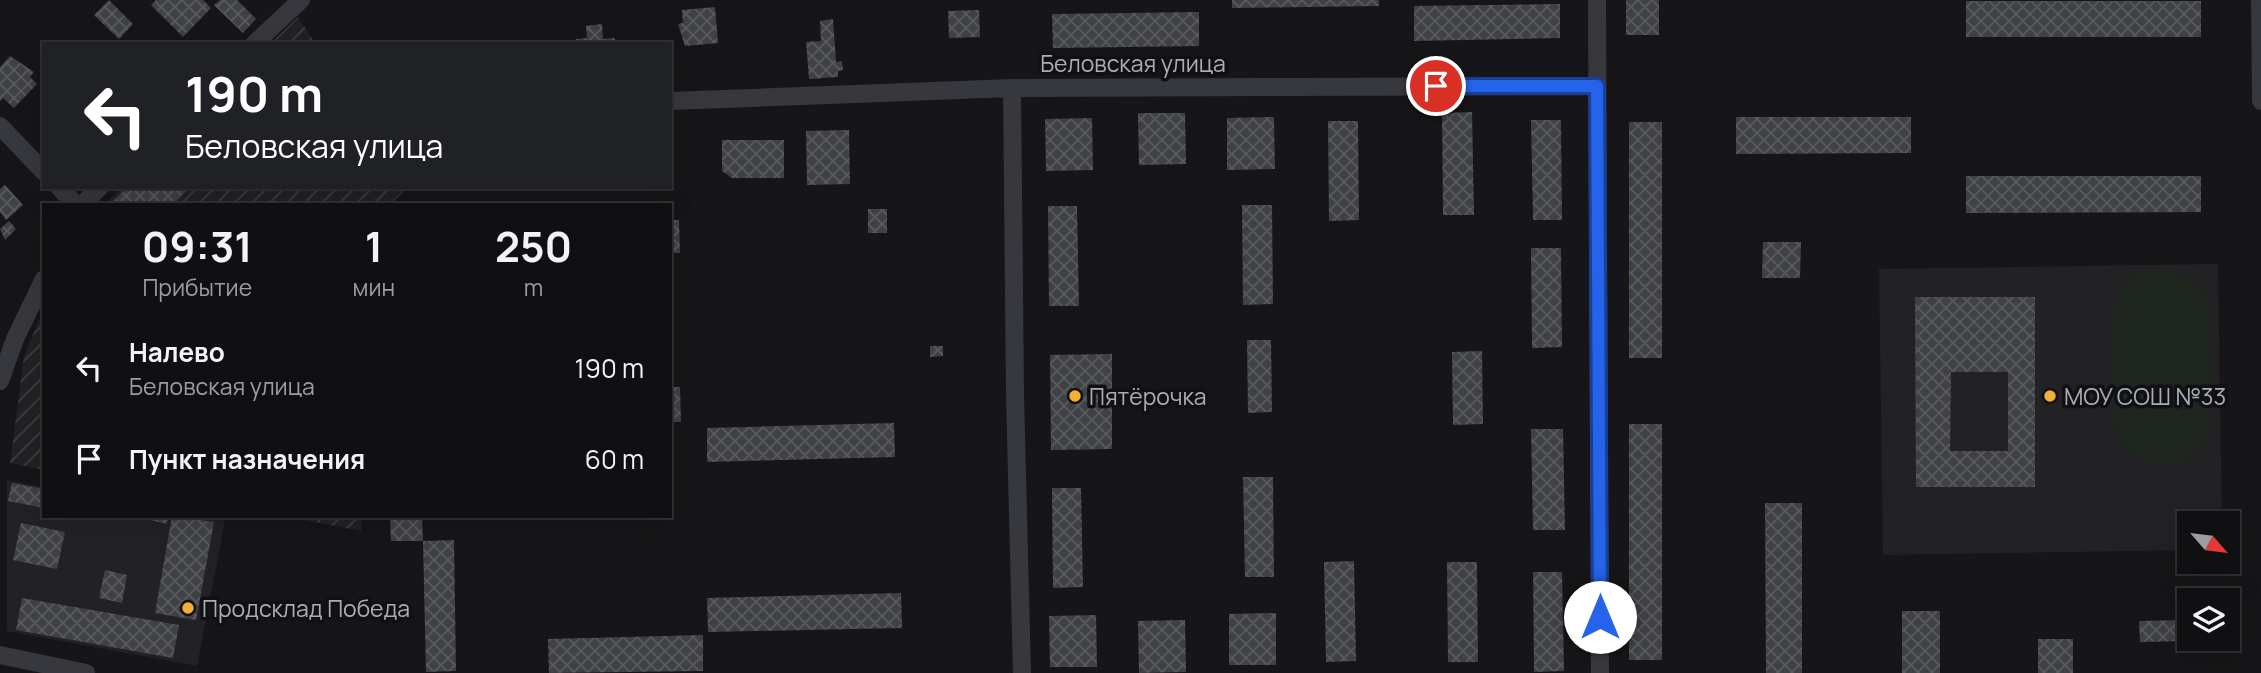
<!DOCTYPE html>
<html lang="ru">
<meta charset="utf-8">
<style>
:root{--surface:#101012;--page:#1e1e20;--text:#f1f3f6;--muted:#9c9d9f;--line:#303032}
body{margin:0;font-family:Manrope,sans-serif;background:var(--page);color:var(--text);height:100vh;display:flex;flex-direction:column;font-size:26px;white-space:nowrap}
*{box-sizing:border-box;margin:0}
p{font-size:23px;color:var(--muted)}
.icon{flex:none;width:38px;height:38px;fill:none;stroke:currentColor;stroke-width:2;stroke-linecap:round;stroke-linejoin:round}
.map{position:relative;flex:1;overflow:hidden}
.details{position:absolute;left:42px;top:203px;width:630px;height:315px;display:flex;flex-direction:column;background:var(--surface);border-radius:0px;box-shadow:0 7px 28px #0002,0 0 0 2px var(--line)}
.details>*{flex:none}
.hud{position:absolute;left:42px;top:42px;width:630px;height:147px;border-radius:0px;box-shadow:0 7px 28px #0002,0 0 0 2px var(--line);background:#202124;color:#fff;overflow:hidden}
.needle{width:46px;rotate:118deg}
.tools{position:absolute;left:2177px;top:511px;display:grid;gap:14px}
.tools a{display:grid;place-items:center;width:63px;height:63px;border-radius:0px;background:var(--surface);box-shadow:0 7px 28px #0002,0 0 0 2px var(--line);font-size:35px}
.pin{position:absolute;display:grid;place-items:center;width:60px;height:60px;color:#fff;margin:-30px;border:4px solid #fff;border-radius:50%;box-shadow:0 2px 7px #0007}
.me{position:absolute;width:77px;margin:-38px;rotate:0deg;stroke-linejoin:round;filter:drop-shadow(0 0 5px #0008)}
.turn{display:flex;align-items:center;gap:24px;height:147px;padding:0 28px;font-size:32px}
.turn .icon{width:91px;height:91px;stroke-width:2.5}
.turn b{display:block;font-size:49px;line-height:60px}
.eta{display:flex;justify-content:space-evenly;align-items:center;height:119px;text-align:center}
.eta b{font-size:42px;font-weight:700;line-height:49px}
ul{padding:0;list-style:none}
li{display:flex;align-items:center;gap:21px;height:91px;padding:0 28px}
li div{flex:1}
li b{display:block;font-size:26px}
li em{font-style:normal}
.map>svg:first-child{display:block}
.built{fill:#222225}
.industrial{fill:url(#industrial-furrows)}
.pitch{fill:#1e261f}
.building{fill:url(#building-cross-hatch);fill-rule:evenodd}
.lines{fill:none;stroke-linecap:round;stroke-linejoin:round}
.minor{stroke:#37383d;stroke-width:18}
.route-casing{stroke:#184099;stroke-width:18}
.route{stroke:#2563eb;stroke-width:12}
.poi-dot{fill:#f2b134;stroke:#111113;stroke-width:2.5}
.labels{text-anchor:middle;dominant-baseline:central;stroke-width:7;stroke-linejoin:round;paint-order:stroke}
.street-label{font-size:23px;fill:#a8adb8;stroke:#111113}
.poi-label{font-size:23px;fill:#a8adb8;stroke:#111113;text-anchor:start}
</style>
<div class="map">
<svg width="2261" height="673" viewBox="0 0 2261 673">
<defs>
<pattern id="industrial-furrows" width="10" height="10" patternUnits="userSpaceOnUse" patternTransform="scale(1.75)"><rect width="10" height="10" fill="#222225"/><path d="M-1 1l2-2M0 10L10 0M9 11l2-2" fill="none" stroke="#3f3f43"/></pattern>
<pattern id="building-cross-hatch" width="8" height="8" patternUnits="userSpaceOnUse" patternTransform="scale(1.75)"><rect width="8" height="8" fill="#404145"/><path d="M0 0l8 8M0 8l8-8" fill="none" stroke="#595a5e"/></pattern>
</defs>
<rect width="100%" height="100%" fill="#161618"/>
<!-- built -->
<path class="built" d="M2218,264L2222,523H2189V550L1883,555L1879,269Z
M7,480L44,487V516H198L225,521L197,666L7,631Z"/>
<!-- industrial -->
<path class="industrial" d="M298,17L316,44H270Z
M121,187H408L390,205H105Z
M44,308V470L10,463L24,356Z
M284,516H362L361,531Z"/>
<!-- pitch -->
<path class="pitch" d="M2162,270C2174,273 2186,275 2195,284C2199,288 2205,297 2207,302C2213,321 2215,416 2208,435C2200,454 2182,465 2162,464C2143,463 2128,453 2119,437C2110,420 2110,319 2116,300C2118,294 2123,286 2128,282C2138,272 2148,272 2162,270Z"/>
<!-- building -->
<path class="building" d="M109,0L133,24L119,39L94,15Z
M156,0H203L211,8L183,37L151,5Z
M220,0H237L256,19L243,33L214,5Z
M1232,0H1379V6L1232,8Z
M1626,0H1659V35H1626Z
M1966,1H2201V37H1966Z
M1560,4V38L1414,41V6Z
M715,7L718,43L685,46L678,24L683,23L682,10Z
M979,10L980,37L949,38L948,11Z
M1199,12V46L1053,48L1052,14Z
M833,19L836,62L842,61L843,70L838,71V77L809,79L806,42L821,41L820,21Z
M602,24L603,39L615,38V44H577L576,39L587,38L586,26Z
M10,56L34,72L30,77L37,84L14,108L3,98L0,101V67Z
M1472,112L1474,215H1443L1442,113Z
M1138,113H1185L1186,164L1139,165Z
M1274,117L1275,169L1227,170V118Z
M1736,117H1911V153L1736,154Z
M1092,118L1093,170L1046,171L1045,119Z
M1531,120H1561L1562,220H1533Z
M1328,121H1358L1359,220L1329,221Z
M1629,122H1662V358H1629Z
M849,130L850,184L807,185L806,131Z
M722,140H784V178H732L722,171Z
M1966,176H2201V212L1966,213Z
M5,185L23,205L6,220L0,212V189Z
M129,187H190L172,205H110Z
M1242,205H1272L1273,304L1243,305Z
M1048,206H1077L1079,306H1049Z
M868,209H887V233H868Z
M670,220H679L680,253H670Z
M9,221L16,229L5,240L0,229Z
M1763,242H1801L1800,278H1762Z
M1531,248H1561L1562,347L1532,348Z
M1915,297H2035V487H1916ZM1951,372H2008V451H1950Z
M1247,340H1271L1272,412L1248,413Z
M930,346H943V356L930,357Z
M1482,351L1483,424L1453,425L1452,352Z
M1112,354V449L1051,450L1050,355Z
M670,387H680L681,422H670Z
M894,423L895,457L707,462V428Z
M1629,424H1662V660H1629Z
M1531,429H1563L1565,530H1533Z
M1243,477H1273L1274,577H1245Z
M12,483L44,489V508L8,501Z
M1052,488H1081L1083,587L1053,588Z
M1765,503H1802V673H1766Z
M134,516H168L167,524Z
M172,516L214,522L196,620L155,613Z
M390,516H422L423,541H391Z
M21,523L65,532L57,569L13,560Z
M454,540L456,671L426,672L423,541Z
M1354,561L1356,661L1326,662L1324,562Z
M1447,562H1477L1478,662H1448Z
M105,570L127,575L122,603L99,598Z
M1533,572H1562L1564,671L1534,672Z
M901,593L902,628L708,632L707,598Z
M22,598L179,625L173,658L16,630Z
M1902,611H1940V673H1902Z
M1276,613V665H1229V614Z
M1096,615L1097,667H1050L1049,616Z
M1185,620L1186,672L1139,673L1138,621Z
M2189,620V641L2140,642L2139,621Z
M703,635V671L549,673L548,639Z
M2038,639H2073V673H2038Z"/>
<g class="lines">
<!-- minor -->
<path class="minor" d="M1597,0L1600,673
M2260,0L2261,101
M254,44L301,0
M1012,88L1015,394L1022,673
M670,101L1012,88L1597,86
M0,126L44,172
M59,187L76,205
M82,205L100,187
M0,381L15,339L44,279
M0,655L86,673"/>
</g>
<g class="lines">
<!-- route casing -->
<g class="route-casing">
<path id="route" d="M1436,86H1597L1600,617"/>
</g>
<!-- route -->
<use href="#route" class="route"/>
</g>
<!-- markers -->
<g class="poi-dot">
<circle cx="1075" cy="396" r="7"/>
<circle cx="2050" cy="396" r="7"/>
<circle cx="188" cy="608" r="7"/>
</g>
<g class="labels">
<!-- street labels -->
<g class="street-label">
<text x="1133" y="63">Беловская улица</text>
</g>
<!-- poi labels -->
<g class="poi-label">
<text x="1089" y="396">Пятёрочка</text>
<text x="2064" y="396">МОУ СОШ №33</text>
<text x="202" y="608">Продсклад Победа</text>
</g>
</g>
</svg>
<div class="tools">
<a><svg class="needle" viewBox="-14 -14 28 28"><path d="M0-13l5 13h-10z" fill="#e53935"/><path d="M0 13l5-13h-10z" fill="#9c9d9f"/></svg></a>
<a><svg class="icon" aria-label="layers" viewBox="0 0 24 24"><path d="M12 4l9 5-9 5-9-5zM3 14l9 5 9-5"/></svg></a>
</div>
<div class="pin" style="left:1436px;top:86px;background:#d93025"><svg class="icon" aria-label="arrive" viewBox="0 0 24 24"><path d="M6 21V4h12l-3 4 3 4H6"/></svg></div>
<svg class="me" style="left:1600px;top:617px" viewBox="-20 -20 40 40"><circle r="19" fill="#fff"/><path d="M0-13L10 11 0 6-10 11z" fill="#2563eb"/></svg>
<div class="hud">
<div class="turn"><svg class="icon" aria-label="left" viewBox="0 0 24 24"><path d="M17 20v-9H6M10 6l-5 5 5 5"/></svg><div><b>190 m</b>Беловская улица</div></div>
</div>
<section class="details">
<div class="eta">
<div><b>09:31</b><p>Прибытие</p></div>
<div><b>1</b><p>мин</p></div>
<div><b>250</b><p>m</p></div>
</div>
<ul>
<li><svg class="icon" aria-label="left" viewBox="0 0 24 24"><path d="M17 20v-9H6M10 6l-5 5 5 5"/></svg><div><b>Налево</b><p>Беловская улица</p></div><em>190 m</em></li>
<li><svg class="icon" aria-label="arrive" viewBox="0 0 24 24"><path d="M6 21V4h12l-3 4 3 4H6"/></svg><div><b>Пункт назначения</b></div><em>60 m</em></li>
</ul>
</section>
</div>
